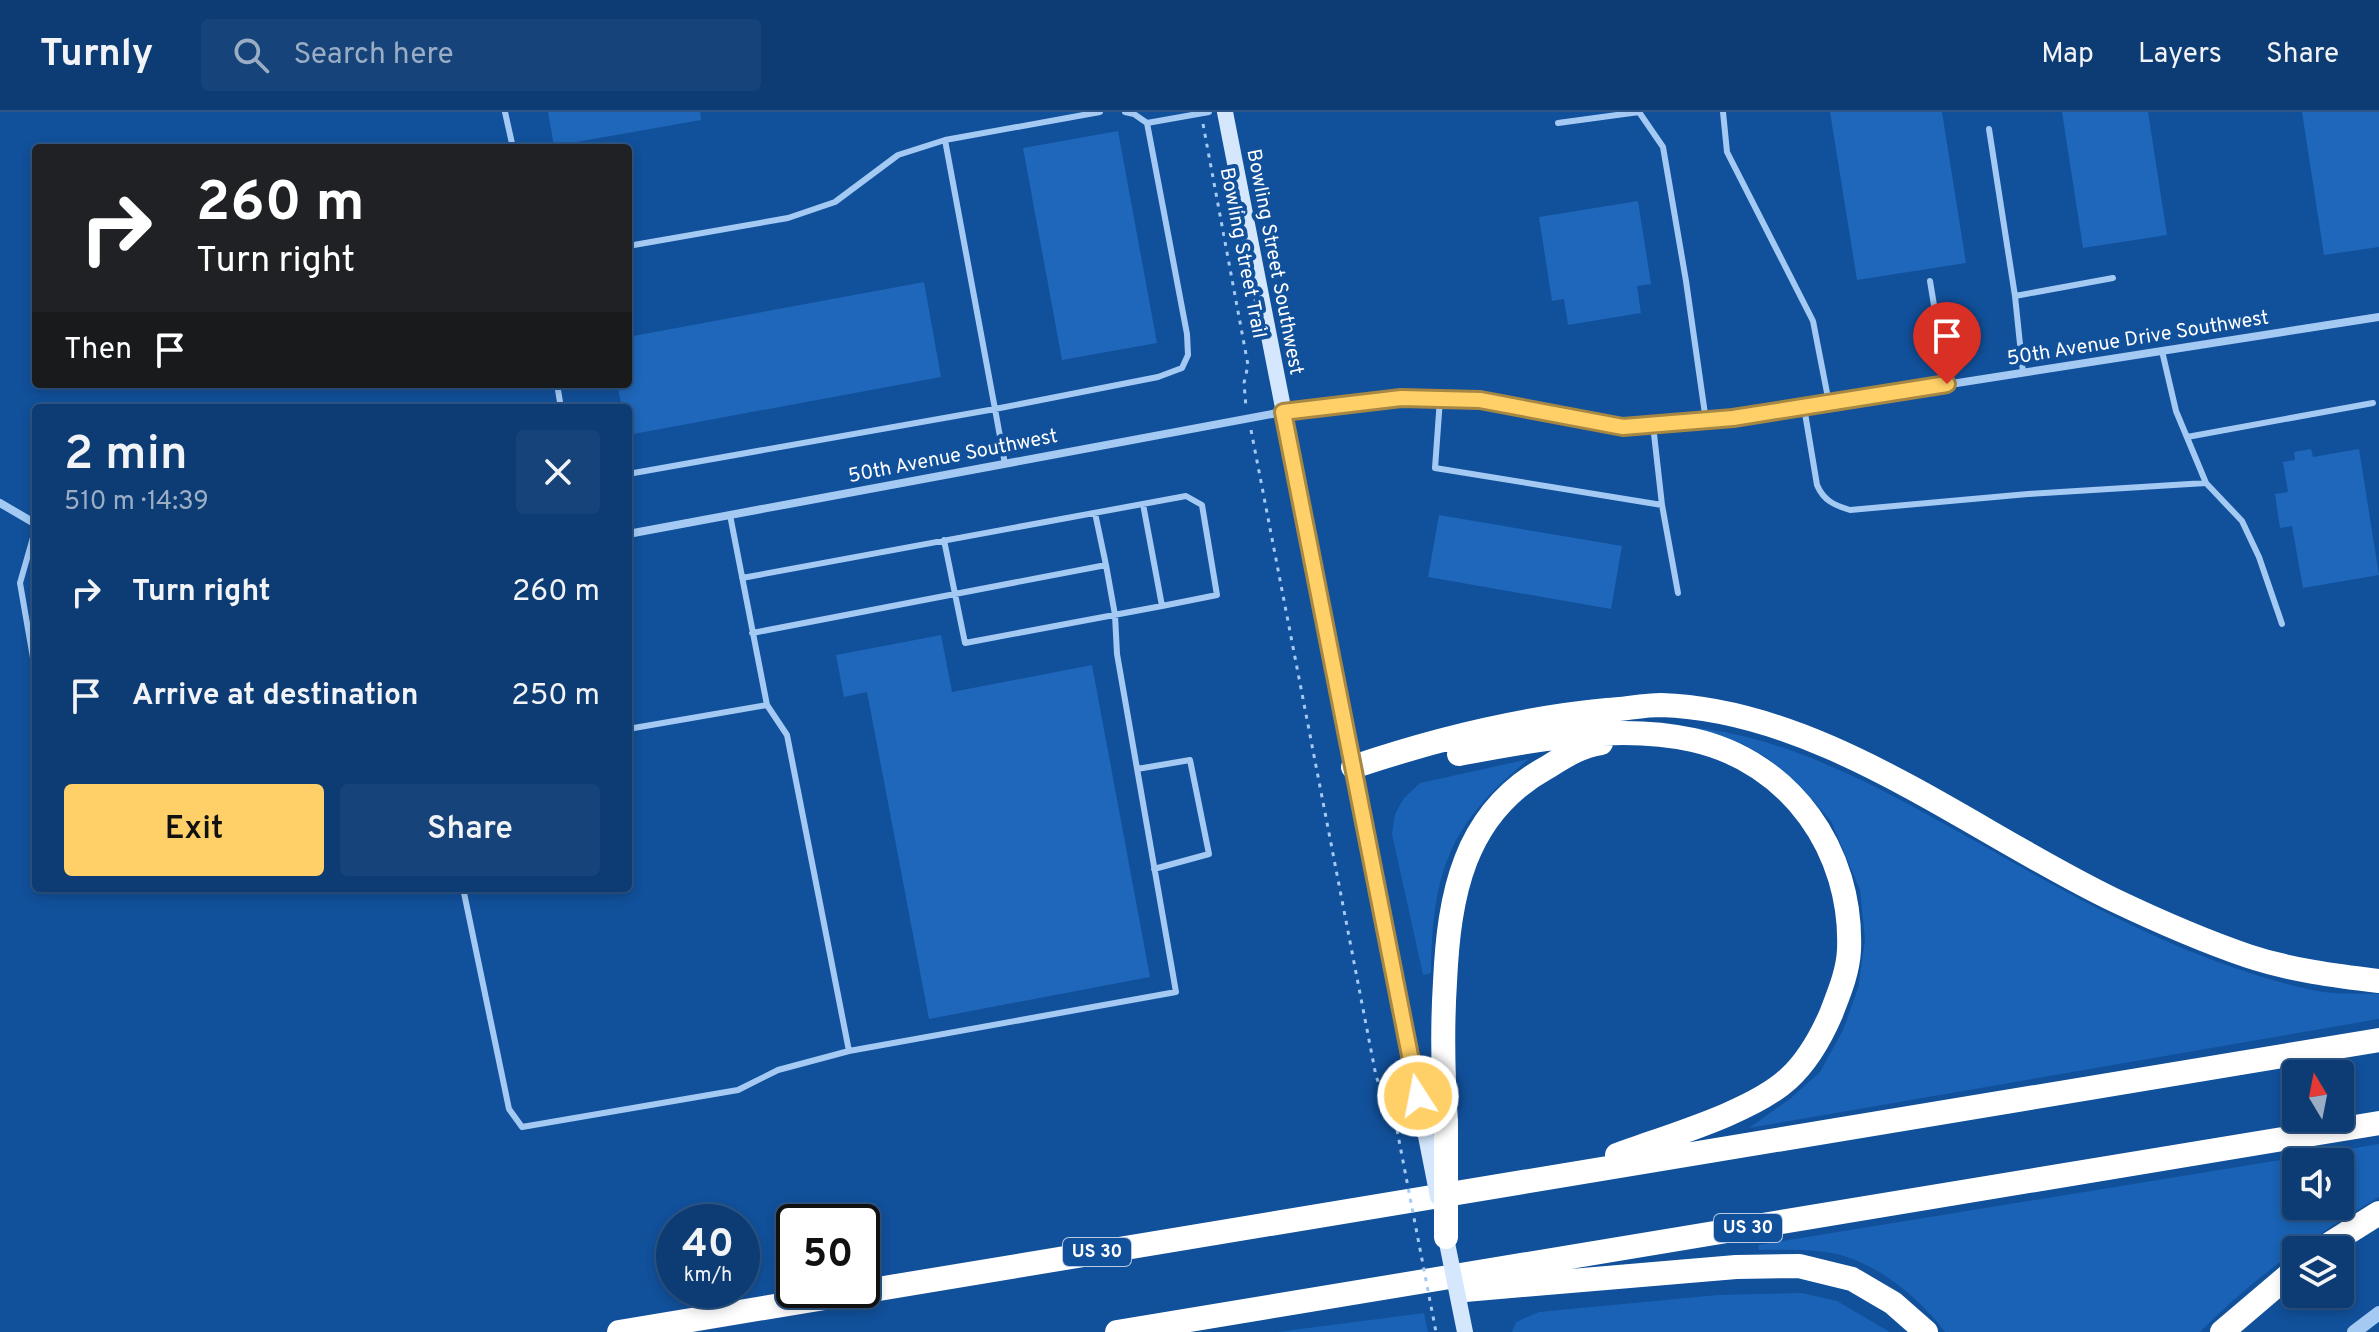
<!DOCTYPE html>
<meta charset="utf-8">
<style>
:root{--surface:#0d3c74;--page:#164379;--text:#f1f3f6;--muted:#9aadc5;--line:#2d5686;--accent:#ffd067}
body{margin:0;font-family:Overpass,sans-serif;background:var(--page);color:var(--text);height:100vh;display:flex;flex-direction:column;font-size:30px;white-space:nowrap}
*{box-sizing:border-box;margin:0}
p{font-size:26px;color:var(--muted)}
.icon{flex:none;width:44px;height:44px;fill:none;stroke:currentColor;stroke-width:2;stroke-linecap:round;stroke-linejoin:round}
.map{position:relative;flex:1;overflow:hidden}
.drawer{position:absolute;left:32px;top:292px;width:600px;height:488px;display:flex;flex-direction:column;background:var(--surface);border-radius:8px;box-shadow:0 4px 12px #0003,0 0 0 2px var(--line)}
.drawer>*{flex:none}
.banner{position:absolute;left:32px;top:32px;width:600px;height:244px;border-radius:8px;box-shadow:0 4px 12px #0003,0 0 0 2px var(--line);background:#202124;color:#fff;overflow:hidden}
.needle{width:52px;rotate:350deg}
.tools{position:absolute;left:2282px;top:948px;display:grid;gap:16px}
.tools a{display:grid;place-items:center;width:72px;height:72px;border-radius:8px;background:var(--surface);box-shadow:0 4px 12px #0003,0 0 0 2px var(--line);font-size:40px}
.speed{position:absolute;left:656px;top:1092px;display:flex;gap:16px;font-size:40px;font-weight:700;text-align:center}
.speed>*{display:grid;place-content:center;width:104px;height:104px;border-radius:50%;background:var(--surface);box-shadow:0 4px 12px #0003,0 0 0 2px var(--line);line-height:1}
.speed small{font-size:20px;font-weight:400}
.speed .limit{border:4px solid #111;border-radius:12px;background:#fff;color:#111}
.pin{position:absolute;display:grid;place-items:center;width:68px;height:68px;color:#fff;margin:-82px -34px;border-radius:50% 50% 50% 0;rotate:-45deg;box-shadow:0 0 8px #0007}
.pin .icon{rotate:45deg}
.me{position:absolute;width:88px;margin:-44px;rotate:349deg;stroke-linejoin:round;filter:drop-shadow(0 0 6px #0008)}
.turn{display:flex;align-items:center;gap:28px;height:168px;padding:0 32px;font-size:36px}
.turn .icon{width:104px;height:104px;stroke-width:2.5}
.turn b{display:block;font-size:56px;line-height:68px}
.then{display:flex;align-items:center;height:76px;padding:0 32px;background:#0003;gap:16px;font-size:30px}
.round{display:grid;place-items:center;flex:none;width:84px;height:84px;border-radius:8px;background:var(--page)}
.head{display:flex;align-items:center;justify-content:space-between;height:136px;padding:0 32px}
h1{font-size:48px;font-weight:600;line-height:60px}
.cta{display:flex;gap:16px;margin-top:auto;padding:16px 32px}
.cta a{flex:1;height:92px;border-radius:8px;background:var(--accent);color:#111;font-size:32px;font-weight:600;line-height:92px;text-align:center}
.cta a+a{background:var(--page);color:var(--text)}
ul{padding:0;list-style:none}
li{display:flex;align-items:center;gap:24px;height:104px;padding:0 32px}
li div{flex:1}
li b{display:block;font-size:30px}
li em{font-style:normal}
header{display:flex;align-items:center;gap:48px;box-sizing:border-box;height:112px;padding:0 40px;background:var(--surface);border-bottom:2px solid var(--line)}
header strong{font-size:38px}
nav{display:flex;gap:44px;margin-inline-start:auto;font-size:28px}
.search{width:560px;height:72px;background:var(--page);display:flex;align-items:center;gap:20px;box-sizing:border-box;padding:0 28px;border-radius:8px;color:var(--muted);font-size:30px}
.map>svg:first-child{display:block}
.green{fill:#1962b5;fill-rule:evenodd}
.building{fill:#1f67ba}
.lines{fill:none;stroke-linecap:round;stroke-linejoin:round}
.path{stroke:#a4caf4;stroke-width:3;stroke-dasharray:4 6;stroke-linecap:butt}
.service{stroke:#a4caf4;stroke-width:6}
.minor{stroke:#a4caf4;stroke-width:8}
.tertiary{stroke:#a4caf4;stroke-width:14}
.secondary{stroke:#d4e7fd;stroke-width:16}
.motorway{stroke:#fff;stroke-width:24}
.path-bridge{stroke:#a4caf4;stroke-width:3;stroke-dasharray:4 6;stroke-linecap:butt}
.secondary-bridge{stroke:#d4e7fd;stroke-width:16}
.motorway-bridge{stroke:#fff;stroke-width:24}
.route-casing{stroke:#a68743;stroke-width:20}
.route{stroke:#ffd067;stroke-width:14}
.labels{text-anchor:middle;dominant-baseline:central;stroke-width:8;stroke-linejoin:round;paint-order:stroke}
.shield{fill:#11509a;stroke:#b8cae1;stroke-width:2}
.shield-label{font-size:18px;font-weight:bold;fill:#fff}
.street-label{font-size:20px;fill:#fff;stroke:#11509a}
</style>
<header>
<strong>Turnly</strong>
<div class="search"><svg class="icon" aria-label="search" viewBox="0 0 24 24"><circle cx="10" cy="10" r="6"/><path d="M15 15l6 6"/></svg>Search here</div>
<nav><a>Map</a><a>Layers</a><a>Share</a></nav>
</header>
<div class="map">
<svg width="2379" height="1220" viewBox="0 0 2379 1220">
<rect width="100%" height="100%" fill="#11509a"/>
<!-- green -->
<path class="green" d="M1672,614C1780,618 1882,677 1975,729C2082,790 2191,851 2312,878C2333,883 2358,881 2379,882V907L1749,1016L1791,986L1820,960L1843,918L1858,876L1865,828L1860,778L1831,709L1800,674L1766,645L1743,632Z
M1529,647C1448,713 1433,759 1431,861L1423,863L1392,722L1395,702L1404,686L1420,671Z
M2379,1032V1085C2314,1123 2253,1166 2200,1220H1945C1921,1188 1885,1158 1847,1145C1820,1136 1787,1138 1759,1138L1758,1133ZM2296,1050H2340V1094H2296Z
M1802,1181L1837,1189L1890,1220H1512L1516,1210L1539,1200L1717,1183Z
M1424,1201L1428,1220H1277Z"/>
<!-- building -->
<path class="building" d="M548,0H700L701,8L554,34Z
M1830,0H1942L1966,151L1857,168Z
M2062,0H2148L2167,123L2083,136Z
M2302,0H2379V135L2324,143Z
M1118,19L1157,231L1062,248L1023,36Z
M1638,89L1651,172L1637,174L1641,201L1568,213L1564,187L1552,189L1539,105Z
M924,170L941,265L628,323V296H622L617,272H628V225Z
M2311,337L2313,345L2359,337L2379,463L2303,476L2292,414L2280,416L2275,382L2288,380L2283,350L2295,348L2294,340Z
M1439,403L1622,434L1611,497L1428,465Z
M941,523L952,580L1092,553L1150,865L929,907L867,580L844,585L836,543Z"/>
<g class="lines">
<!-- path -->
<path class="path" d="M1203,12L1248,253L1244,271L1246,295
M1251,318L1376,964L1397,1018"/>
<!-- service -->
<path class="service" d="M505,0L513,36
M1125,0L1134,2L1147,11
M1639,0L1663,35L1686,169L1706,309
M1723,0L1727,40L1813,209L1829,291
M1558,11L1639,0
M1989,17L2015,184L2023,261
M628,134L788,106L835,90L898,43L945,28L1100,0
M1930,169L1947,272
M2015,184L2113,166
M557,272L561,296
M1440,287L1435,356L1662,393L1653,313
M1804,295L1817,373C1824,389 1834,393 1850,398L2028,382L2206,371L2176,299L2162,239
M2187,325L2373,291
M1005,352L995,297L1158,265L1182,256L1188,243L1187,222L1147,11L1209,0
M628,362L995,297L945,28
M2206,371L2242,409L2259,445L2282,512
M1662,393L1678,481
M1095,401L1106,453
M36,415L20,471L36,563
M944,428L965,531L1162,494
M742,466L1186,384L1202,393L1217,483L1162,494L1143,392
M752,521L1106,453L1115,503L1117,542L1176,880L849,939L787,623L767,593
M628,617L767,593L730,403
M1137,657L1190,648L1209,742L1154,757
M463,776L509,997L522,1015L738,978L778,958L849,939"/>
<!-- minor -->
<path class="minor" d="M0,391L36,412
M628,422L1283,300L1401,286L1480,288L1623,315L1733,306L2379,205"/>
<!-- tertiary -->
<path class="tertiary" d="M2354,1220L2379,1201"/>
<!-- secondary -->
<path class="secondary" d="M1225,0L1424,1014"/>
<!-- motorway -->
<path class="motorway" d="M1459,642C1533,628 1618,611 1693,628C1791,650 1853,739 1849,838C1848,860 1839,881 1831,902C1821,925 1807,950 1788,967C1751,1001 1665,1025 1617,1043
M1353,655C1433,628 1523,606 1607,598C1625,597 1644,593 1661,593C1823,598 1972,720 2114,788C2156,808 2204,829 2248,844C2290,858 2336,864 2379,869
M1446,1010C1443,963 1442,917 1445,870C1449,784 1463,702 1546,656C1564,645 1580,634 1601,631
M2320,1138L2379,1101
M1465,1178L1736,1155L1799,1154L1852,1167L1893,1191L1926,1220
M619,1220L2379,928
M1117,1220L2379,1011
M2222,1220L2296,1157"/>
<!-- path-bridge -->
<path class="path-bridge" d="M1397,1018L1436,1220"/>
<!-- secondary-bridge -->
<path class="secondary-bridge" d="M1424,1014L1438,1085
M1444,1116L1465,1220"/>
<!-- motorway-bridge -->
<path class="motorway-bridge" d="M1446,1010V1125"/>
</g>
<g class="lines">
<!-- route casing -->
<g class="route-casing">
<path id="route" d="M1418,984L1283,300L1401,286L1480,288L1623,315L1733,306L1947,272"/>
</g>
<!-- route -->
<use href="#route" class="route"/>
</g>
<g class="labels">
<!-- shield labels -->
<g class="shield">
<rect x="1714" y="1102" width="68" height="28" rx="6"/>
<rect x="1063" y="1126" width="68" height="28" rx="6"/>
</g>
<g class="shield-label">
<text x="1748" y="1116">US 30</text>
<text x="1097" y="1140">US 30</text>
</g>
<!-- street labels -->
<g class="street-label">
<text transform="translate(1242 141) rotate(79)">Bowling Street Trail</text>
<text transform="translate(1274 150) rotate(79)">Bowling Street Southwest</text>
<text transform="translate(2138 227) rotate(-9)">50th Avenue Drive Southwest</text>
<text transform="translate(953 345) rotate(-11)">50th Avenue Southwest</text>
</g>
</g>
</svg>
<div class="tools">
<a><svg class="needle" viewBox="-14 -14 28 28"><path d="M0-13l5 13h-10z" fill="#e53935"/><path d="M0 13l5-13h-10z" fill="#9aadc5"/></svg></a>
<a><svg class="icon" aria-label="sound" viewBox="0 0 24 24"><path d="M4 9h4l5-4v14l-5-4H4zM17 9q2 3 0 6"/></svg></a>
<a><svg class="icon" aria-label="layers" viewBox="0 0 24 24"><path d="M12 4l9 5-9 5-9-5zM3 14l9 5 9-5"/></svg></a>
</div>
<div class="speed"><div>40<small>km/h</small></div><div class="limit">50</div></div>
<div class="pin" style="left:1947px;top:272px;background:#d93025"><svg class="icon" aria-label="arrive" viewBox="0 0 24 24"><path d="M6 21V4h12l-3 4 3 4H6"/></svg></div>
<svg class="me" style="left:1418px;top:984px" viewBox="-20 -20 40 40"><circle r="17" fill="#ffd067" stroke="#fff" stroke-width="3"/><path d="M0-11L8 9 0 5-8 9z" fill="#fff"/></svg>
<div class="banner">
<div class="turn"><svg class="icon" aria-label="right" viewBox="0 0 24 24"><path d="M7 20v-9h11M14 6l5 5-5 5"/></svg><div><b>260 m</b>Turn right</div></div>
<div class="then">Then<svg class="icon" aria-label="arrive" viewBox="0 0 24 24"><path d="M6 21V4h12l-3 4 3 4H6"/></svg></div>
</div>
<section class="drawer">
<div class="head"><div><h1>2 min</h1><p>510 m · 14:39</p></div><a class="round"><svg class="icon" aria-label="close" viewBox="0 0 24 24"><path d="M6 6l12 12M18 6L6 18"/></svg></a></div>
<ul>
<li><svg class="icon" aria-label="right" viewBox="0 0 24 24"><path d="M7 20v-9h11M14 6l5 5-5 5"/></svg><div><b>Turn right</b></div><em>260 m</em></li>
<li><svg class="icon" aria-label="arrive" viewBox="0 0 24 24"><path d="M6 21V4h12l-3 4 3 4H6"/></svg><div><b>Arrive at destination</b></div><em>250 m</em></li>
</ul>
<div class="cta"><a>Exit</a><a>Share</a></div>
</section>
</div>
